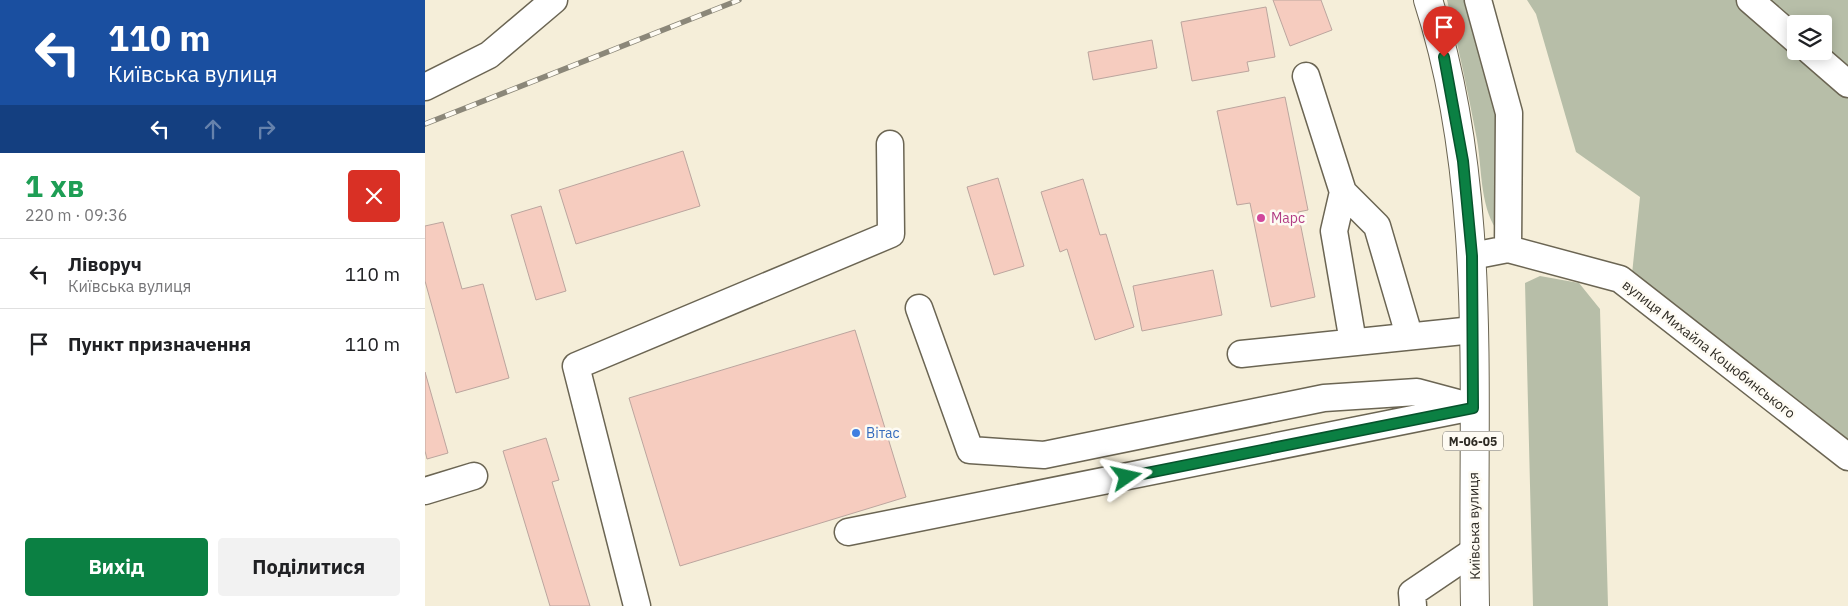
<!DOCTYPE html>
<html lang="uk">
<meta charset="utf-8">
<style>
:root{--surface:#fff;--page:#f2f2f2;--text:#202124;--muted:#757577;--line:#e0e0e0;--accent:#0b8043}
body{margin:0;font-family:"IBM Plex Sans",sans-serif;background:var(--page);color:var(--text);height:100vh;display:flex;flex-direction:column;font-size:19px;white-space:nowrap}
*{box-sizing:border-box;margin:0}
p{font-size:16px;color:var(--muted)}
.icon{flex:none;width:28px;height:28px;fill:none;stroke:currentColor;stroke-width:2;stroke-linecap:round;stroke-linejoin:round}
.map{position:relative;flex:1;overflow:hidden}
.panel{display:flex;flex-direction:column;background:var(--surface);width:425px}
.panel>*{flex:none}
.top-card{background:#1a4fa0;color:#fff;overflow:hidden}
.buttons{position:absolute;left:1362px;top:15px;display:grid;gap:10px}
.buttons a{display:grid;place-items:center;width:45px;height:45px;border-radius:5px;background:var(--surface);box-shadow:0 2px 12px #0003;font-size:25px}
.pin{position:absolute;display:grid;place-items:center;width:42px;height:42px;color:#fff;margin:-51px -21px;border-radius:50% 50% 50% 0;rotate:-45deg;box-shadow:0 0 5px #0007}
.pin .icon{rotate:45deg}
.me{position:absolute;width:55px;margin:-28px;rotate:79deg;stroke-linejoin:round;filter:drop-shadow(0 0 4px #0008)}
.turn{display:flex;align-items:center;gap:18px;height:105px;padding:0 25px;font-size:22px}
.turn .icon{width:65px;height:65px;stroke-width:2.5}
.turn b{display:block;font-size:35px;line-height:42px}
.lanes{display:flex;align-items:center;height:48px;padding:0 25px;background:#0003;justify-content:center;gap:25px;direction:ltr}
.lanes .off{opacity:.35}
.round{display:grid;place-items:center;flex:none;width:52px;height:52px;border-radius:5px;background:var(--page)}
.overview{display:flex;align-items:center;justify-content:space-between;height:85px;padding:0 25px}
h1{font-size:30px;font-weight:700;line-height:38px;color:#1e9e55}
.primary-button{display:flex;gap:10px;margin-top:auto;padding:10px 25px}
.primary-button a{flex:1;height:58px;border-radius:5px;background:var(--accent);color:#fff;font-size:20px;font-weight:700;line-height:58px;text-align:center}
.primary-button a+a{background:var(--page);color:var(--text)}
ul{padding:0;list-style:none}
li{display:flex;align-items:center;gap:15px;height:70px;padding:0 25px;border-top:1px solid var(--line)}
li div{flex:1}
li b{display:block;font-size:19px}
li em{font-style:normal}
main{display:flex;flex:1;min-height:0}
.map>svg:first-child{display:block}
.green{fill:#b7bea8;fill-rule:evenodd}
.building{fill:#f6ccbf;stroke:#bba59e}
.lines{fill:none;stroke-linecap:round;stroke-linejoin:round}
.minor-casing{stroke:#6b6553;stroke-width:29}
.highway-casing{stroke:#6b6553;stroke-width:30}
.minor{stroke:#fff;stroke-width:26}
.highway{stroke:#fff;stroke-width:28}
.rail-casing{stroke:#8b8779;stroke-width:5.5}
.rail{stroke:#fefbf3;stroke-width:4;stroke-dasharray:11;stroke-linecap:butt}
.route-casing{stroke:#07532c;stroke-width:12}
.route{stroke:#0b8043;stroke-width:9}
.hotel-dot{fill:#d1479c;stroke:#fefbf3;stroke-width:2}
.shop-dot{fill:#3f7fe0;stroke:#fefbf3;stroke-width:2}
.labels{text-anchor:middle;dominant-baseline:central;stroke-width:5;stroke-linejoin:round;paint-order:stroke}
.shield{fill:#fefbf3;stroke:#6c6962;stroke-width:1}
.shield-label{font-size:12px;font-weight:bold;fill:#2e2b24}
.hotel-label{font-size:14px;fill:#b23c85;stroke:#fefbf3;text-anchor:start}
.street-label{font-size:14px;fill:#2e2b24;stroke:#fefbf3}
.shop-label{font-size:14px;fill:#366cbe;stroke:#fefbf3;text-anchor:start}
</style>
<main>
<section class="panel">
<div class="top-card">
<div class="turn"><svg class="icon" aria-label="left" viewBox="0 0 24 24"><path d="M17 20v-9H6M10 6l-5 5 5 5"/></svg><div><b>110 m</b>Київська вулиця</div></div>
<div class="lanes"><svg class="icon" aria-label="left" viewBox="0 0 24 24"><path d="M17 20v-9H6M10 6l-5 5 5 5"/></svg><svg class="icon off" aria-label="ahead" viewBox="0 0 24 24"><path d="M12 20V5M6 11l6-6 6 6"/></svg><svg class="icon off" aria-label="right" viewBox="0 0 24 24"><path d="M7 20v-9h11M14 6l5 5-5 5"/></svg></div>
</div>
<div class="overview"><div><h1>1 хв</h1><p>220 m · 09:36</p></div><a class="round" style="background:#d93025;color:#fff"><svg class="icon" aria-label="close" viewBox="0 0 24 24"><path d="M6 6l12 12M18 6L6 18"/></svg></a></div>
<ul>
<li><svg class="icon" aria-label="left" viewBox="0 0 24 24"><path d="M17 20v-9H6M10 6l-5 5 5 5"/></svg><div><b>Ліворуч</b><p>Київська вулиця</p></div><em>110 m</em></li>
<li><svg class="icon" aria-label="arrive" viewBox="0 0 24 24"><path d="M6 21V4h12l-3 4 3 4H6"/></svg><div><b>Пункт призначення</b></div><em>110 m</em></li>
</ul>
<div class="primary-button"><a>Вихід</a><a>Поділитися</a></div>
</section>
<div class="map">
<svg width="1423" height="606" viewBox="0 0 1423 606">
<rect width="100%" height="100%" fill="#f5eed9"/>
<!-- green -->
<path class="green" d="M1022,0H1047L1063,63L1075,133L1071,229C1055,204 1057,169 1052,140C1043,92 1033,46 1022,0Z
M1102,0H1423V440L1207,274L1215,197L1151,152L1111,14ZM1371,24H1399V51H1371Z
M1115,276L1154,283L1175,309L1183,606H1108L1100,283Z"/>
<!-- building -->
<path class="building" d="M848,0H896L907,30L865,46Z
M841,7L850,57L822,62L824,71L767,81L756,22Z
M727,40L732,68L668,80L663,52Z
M860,97L883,210L873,212L890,297L846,307L825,203L812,205L792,111Z
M258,151L275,206L151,244L134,190Z
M573,178L599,266L569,275L542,187Z
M658,179L675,235L681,234L709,327L670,340L642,249L635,252L616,192Z
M116,206L141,291L111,300L86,215Z
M18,222L37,289L58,284L84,378L31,393L0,281V226Z
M788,270L797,315L717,331L708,286Z
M430,330L481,497L255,566L204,398Z
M0,372L23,453L2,459L0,451Z
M121,438L134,480L127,482L165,606H125L78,451Z"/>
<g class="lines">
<!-- minor casing -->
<g class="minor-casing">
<path id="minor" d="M1053,0L1084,113L1083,249
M1325,0L1371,40
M1385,51L1423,84
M881,76L918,192L952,226L984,335
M0,87L64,55L129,0
M918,192L909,231L928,342
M1047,256L1083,249L1195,279L1423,457
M816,354L1048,330
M0,491L49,476
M423,532L1048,407L992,392L899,398L619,455L545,450L494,308
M212,606L151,366L466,234L465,144
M988,606L987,593L1049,551"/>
</g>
<!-- highway casing -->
<g class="highway-casing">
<path id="highway" d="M1003,0C1065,190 1046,408 1050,606"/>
</g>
<!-- minor -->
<use href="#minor" class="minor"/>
<!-- highway -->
<use href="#highway" class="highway"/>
<!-- rail casing -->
<g class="rail-casing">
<path id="rail" d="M0,124L314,0"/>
</g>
<!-- rail -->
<use href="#rail" class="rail"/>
</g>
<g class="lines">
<!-- route casing -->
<g class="route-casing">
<path id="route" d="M702,477L1048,408L1047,256L1038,161L1019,57"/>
</g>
<!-- route -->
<use href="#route" class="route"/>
</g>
<!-- markers -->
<circle class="hotel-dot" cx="836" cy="218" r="5"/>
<circle class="shop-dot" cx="431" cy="433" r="5"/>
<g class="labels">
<!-- shield labels -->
<rect class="shield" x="1018" y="431.5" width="60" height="19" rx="4"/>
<g class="shield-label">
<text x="1048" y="441">М-06-05</text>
</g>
<!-- hotel labels -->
<g class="hotel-label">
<text x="846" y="218">Марс</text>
</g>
<!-- street labels -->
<g class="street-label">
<text transform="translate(1284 349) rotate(38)">вулиця Михайла Коцюбинського</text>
<text transform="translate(1049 526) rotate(-91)">Київська вулиця</text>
</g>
<!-- shop labels -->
<g class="shop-label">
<text x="441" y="433">Вітас</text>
</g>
</g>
</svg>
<div class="buttons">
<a><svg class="icon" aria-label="layers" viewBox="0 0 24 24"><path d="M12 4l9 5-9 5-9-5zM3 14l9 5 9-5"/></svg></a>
</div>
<div class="pin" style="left:1019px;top:57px;background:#d93025"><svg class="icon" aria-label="arrive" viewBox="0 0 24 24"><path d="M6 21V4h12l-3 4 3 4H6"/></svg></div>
<svg class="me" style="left:702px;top:477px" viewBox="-20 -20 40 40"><path d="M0-17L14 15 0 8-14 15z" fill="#0b8043" stroke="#fff" stroke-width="4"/></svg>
</div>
</main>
